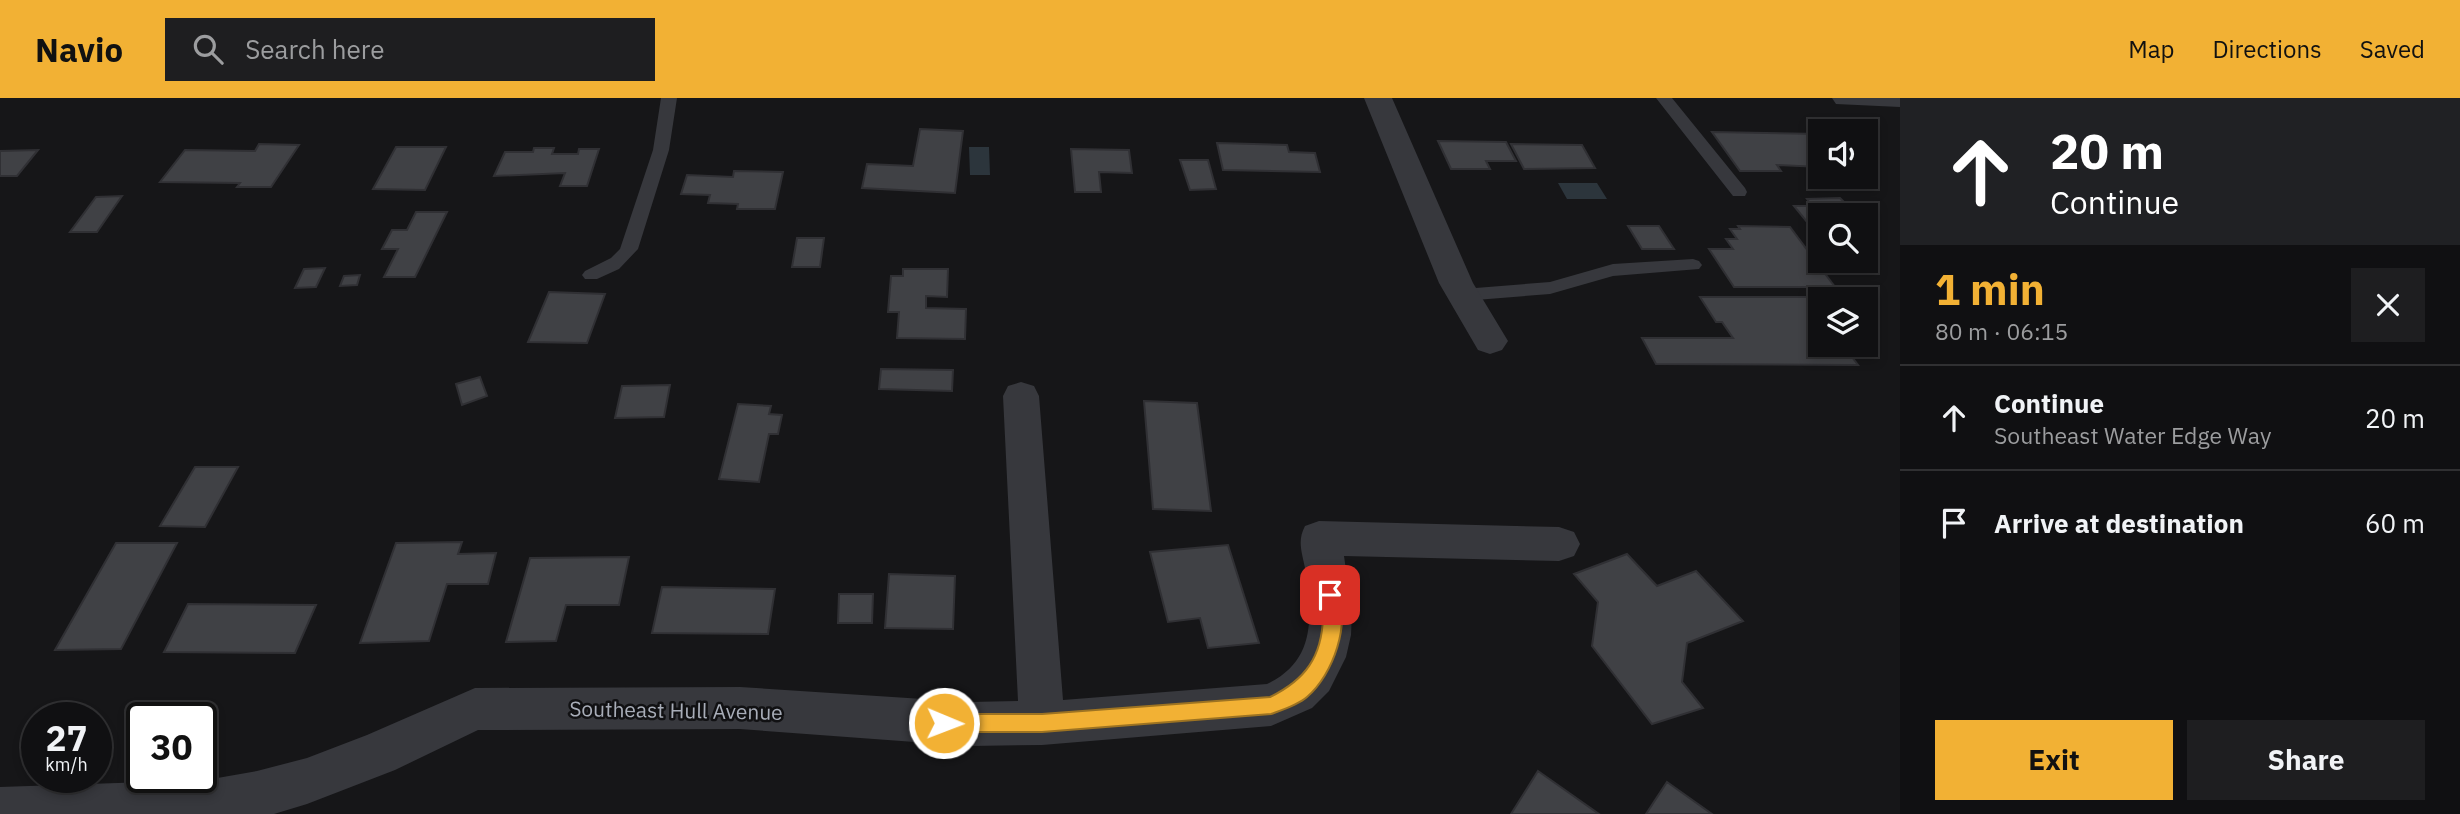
<!DOCTYPE html>
<meta charset="utf-8">
<style>
:root{--surface:#101012;--page:#1e1e20;--text:#f1f3f6;--muted:#9c9d9f;--line:#303032;--accent:#f2b134}
body{margin:0;font-family:"IBM Plex Sans",sans-serif;background:var(--page);color:var(--text);height:100vh;display:flex;flex-direction:column;font-size:26px;white-space:nowrap}
*{box-sizing:border-box;margin:0}
p{font-size:23px;color:var(--muted)}
.icon{flex:none;width:38px;height:38px;fill:none;stroke:currentColor;stroke-width:2;stroke-linecap:round;stroke-linejoin:round}
.map{position:relative;flex:1;overflow:hidden}
.panel{display:flex;flex-direction:column;background:var(--surface);width:560px}
.panel>*{flex:none}
.top-card{background:#202124;color:#fff;overflow:hidden}
.fabs{position:absolute;left:1808px;top:21px;display:grid;gap:14px}
.fabs a{display:grid;place-items:center;width:70px;height:70px;border-radius:0px;background:var(--surface);box-shadow:0 4px 10px #0003,0 0 0 2px var(--line);font-size:35px}
.speed{position:absolute;left:21px;top:604px;display:flex;gap:14px;font-size:35px;font-weight:700;text-align:center}
.speed>*{display:grid;place-content:center;width:91px;height:91px;border-radius:50%;background:var(--surface);box-shadow:0 4px 10px #0003,0 0 0 2px var(--line);line-height:1}
.speed small{font-size:18px;font-weight:400}
.speed .limit{border:4px solid #111;border-radius:10px;background:#fff;color:#111}
.pin{position:absolute;display:grid;place-items:center;width:60px;height:60px;color:#fff;margin:-30px;border-radius:14px;box-shadow:0 4px 10px #0006}
.me{position:absolute;width:77px;margin:-38px;rotate:91deg;stroke-linejoin:round;filter:drop-shadow(0 0 5px #0008)}
.turn{display:flex;align-items:center;gap:24px;height:147px;padding:0 35px;font-size:32px}
.turn .icon{width:91px;height:91px;stroke-width:2.5}
.turn b{display:block;font-size:49px;line-height:60px}
.round{display:grid;place-items:center;flex:none;width:74px;height:74px;border-radius:0px;background:var(--page)}
.summary{display:flex;align-items:center;justify-content:space-between;height:119px;padding:0 35px}
h1{font-size:42px;font-weight:800;line-height:52px;color:var(--accent)}
.button{display:flex;gap:14px;margin-top:auto;padding:14px 35px}
.button a{flex:1;height:80px;border-radius:0px;background:var(--accent);color:#111;font-size:28px;font-weight:800;line-height:80px;text-align:center}
.button a+a{background:var(--page);color:var(--text)}
ul{padding:0;list-style:none}
li{display:flex;align-items:center;gap:21px;height:105px;padding:0 35px;border-top:2px solid var(--line)}
li div{flex:1}
li b{display:block;font-size:26px}
li em{font-style:normal}
header{display:flex;align-items:center;gap:42px;box-sizing:border-box;height:98px;padding:0 35px;background:var(--accent);color:#111}
header strong{font-size:33px}
nav{display:flex;gap:38px;margin-inline-start:auto;font-size:24px}
.search{width:490px;height:63px;background:var(--page);display:flex;align-items:center;gap:18px;box-sizing:border-box;padding:0 24px;border-radius:0px;color:var(--muted);font-size:26px}
main{display:flex;flex:1;min-height:0}
.map>svg:first-child{display:block}
.water{fill:#2c353c}
.building{fill:#404145;stroke:#303034;stroke-width:2}
.lines{fill:none;stroke-linecap:round;stroke-linejoin:round}
.lane{fill:#37383d;fill-rule:evenodd}
.street{fill:#37383d;fill-rule:evenodd}
.route{fill:#f2b134;stroke:#9d7322;stroke-width:2}
.labels{text-anchor:middle;dominant-baseline:central;stroke-width:5;stroke-linejoin:round;paint-order:stroke}
.street-label{font-size:21px;fill:#a8adb8;stroke:#111113}
</style>
<header>
<strong>Navio</strong>
<div class="search"><svg class="icon" aria-label="search" viewBox="0 0 24 24"><circle cx="10" cy="10" r="6"/><path d="M15 15l6 6"/></svg>Search here</div>
<nav><a>Map</a><a>Directions</a><a>Saved</a></nav>
</header>
<main>
<div class="map">
<svg width="1900" height="716" viewBox="0 0 1900 716">
<rect width="100%" height="100%" fill="#161618"/>
<!-- water -->
<path class="water" d="M969,49H989L990,77H970Z
M1558,85H1597L1607,101H1567Z"/>
<!-- building -->
<path class="building" d="M920,31L963,33L955,95L862,90L867,66L913,68Z
M1712,34L1820,36V69L1777,67L1781,73H1740Z
M1438,43L1506,44L1516,63H1486L1490,71H1451Z
M1217,45L1287,47L1289,54L1315,55L1320,74L1223,72Z
M259,46L299,47L271,89H237L240,85L160,84L185,52L255,53Z
M1511,46L1582,47L1595,70L1524,71Z
M396,49H446L425,92L373,91Z
M534,50H554L552,56H578L579,51H599L587,88H560L565,75L494,78L505,54H533Z
M1071,51L1129,52L1132,75L1099,74L1101,94H1075Z
M38,52L17,78H0V53Z
M1180,62H1208L1216,91L1190,92Z
M734,73L783,74L775,111H737L738,106L708,105L710,97L681,96L687,77L733,79Z
M122,98L97,134H70L96,99Z
M1840,100L1857,117H1820V123L1807,124L1794,108H1812L1807,101Z
M416,114H447L415,179H384L398,151H382L392,132H407Z
M1628,128H1659L1674,151H1642Z
M1738,128L1790,129L1835,189H1734L1709,151H1733L1726,141H1737L1730,131H1740Z
M797,140H824L820,169H792Z
M325,170L316,189L295,190L304,171Z
M903,171H948L947,199L926,198V210L966,211L965,241L897,240L899,214H888L891,178H903Z
M360,177L357,187L340,188L344,178Z
M549,194L605,196L587,245L528,244Z
M1700,199H1809L1820,214V247H1843L1858,267L1656,266L1642,240H1733L1722,224H1716Z
M881,271L953,272L952,293L879,291Z
M480,279L487,298L462,307L456,286Z
M670,287L664,319L615,320L622,288Z
M1144,303L1197,305L1211,413L1153,411Z
M738,306L771,308L769,316L782,317L778,336H769L759,384L719,381Z
M195,369H238L205,429L160,428Z
M462,444L458,456L496,455L488,486H447L429,543L360,545L396,445Z
M116,445H177L121,551L55,552Z
M1228,447L1259,545L1208,550L1200,520L1168,524L1150,454Z
M1627,456L1657,488L1696,473L1743,523L1687,545L1682,584L1703,610L1652,626L1592,548L1598,504L1574,476Z
M629,459L619,507H566L556,543L506,544L530,460Z
M889,476L955,478L953,531L885,530Z
M662,489L775,491L768,536L652,535Z
M839,496H873L872,525H838Z
M188,506L316,507L295,555L164,554Z
M1538,673L1599,716H1511Z
M1667,684L1712,716H1646Z"/>
<g class="lines">
<!-- lane -->
<path class="lane" d="M661,0H677L669,52L638,151L619,171L597,181H585L582,177L585,173L611,160L620,151L653,52Z
M1656,0H1672L1745,90L1747,94L1745,98H1733Z
M1693,161L1699,163L1702,167L1699,171L1613,178L1550,196L1463,203L1456,202L1454,197L1456,192L1463,191L1550,184L1613,166Z"/>
<!-- street -->
<path class="street" d="M1364,0H1392L1473,185L1508,243L1502,252L1490,256L1478,252L1439,185Z
M1832,0H1900V9L1836,6Z
M1021,284L1034,288L1039,298L1063,602L1267,586C1317,562 1312,517 1305,470C1302,454 1297,443 1305,428L1319,423L1559,429L1574,434L1580,446L1574,458L1559,463L1344,458L1352,514L1351,537L1346,559L1329,593L1312,610L1271,628L1042,647L969,648L740,631L478,632L395,672L307,706L274,716H0V689L206,682L257,673L307,660L367,637L475,590L740,589L969,604L1018,603L1003,298L1008,288Z"/>
</g>
<!-- route -->
<path class="route" d="M1330,489L1336,492C1352,524 1333,577 1307,599C1298,607 1282,612 1271,616L1042,634H944L938,631L935,625L938,619L944,616H1042L1270,599C1305,582 1322,559 1323,519C1324,510 1319,501 1324,492Z"/>
<g class="labels">
<!-- street labels -->
<g class="street-label">
<text transform="translate(676 612) rotate(1)">Southeast Hull Avenue</text>
</g>
</g>
</svg>
<div class="fabs">
<a><svg class="icon" aria-label="sound" viewBox="0 0 24 24"><path d="M4 9h4l5-4v14l-5-4H4zM17 9q2 3 0 6"/></svg></a>
<a><svg class="icon" aria-label="search" viewBox="0 0 24 24"><circle cx="10" cy="10" r="6"/><path d="M15 15l6 6"/></svg></a>
<a><svg class="icon" aria-label="layers" viewBox="0 0 24 24"><path d="M12 4l9 5-9 5-9-5zM3 14l9 5 9-5"/></svg></a>
</div>
<div class="speed"><div>27<small>km/h</small></div><div class="limit">30</div></div>
<div class="pin" style="left:1330px;top:497px;background:#d93025"><svg class="icon" aria-label="arrive" viewBox="0 0 24 24"><path d="M6 21V4h12l-3 4 3 4H6"/></svg></div>
<svg class="me" style="left:944px;top:625px" viewBox="-20 -20 40 40"><circle r="17" fill="#f2b134" stroke="#fff" stroke-width="3"/><path d="M0-11L8 9 0 5-8 9z" fill="#fff"/></svg>
</div>
<section class="panel">
<div class="top-card">
<div class="turn"><svg class="icon" aria-label="ahead" viewBox="0 0 24 24"><path d="M12 20V5M6 11l6-6 6 6"/></svg><div><b>20 m</b>Continue</div></div>
</div>
<div class="summary"><div><h1>1 min</h1><p>80 m · 06:15</p></div><a class="round"><svg class="icon" aria-label="close" viewBox="0 0 24 24"><path d="M6 6l12 12M18 6L6 18"/></svg></a></div>
<ul>
<li><svg class="icon" aria-label="ahead" viewBox="0 0 24 24"><path d="M12 20V5M6 11l6-6 6 6"/></svg><div><b>Continue</b><p>Southeast Water Edge Way</p></div><em>20 m</em></li>
<li><svg class="icon" aria-label="arrive" viewBox="0 0 24 24"><path d="M6 21V4h12l-3 4 3 4H6"/></svg><div><b>Arrive at destination</b></div><em>60 m</em></li>
</ul>
<div class="button"><a>Exit</a><a>Share</a></div>
</section>
</main>
